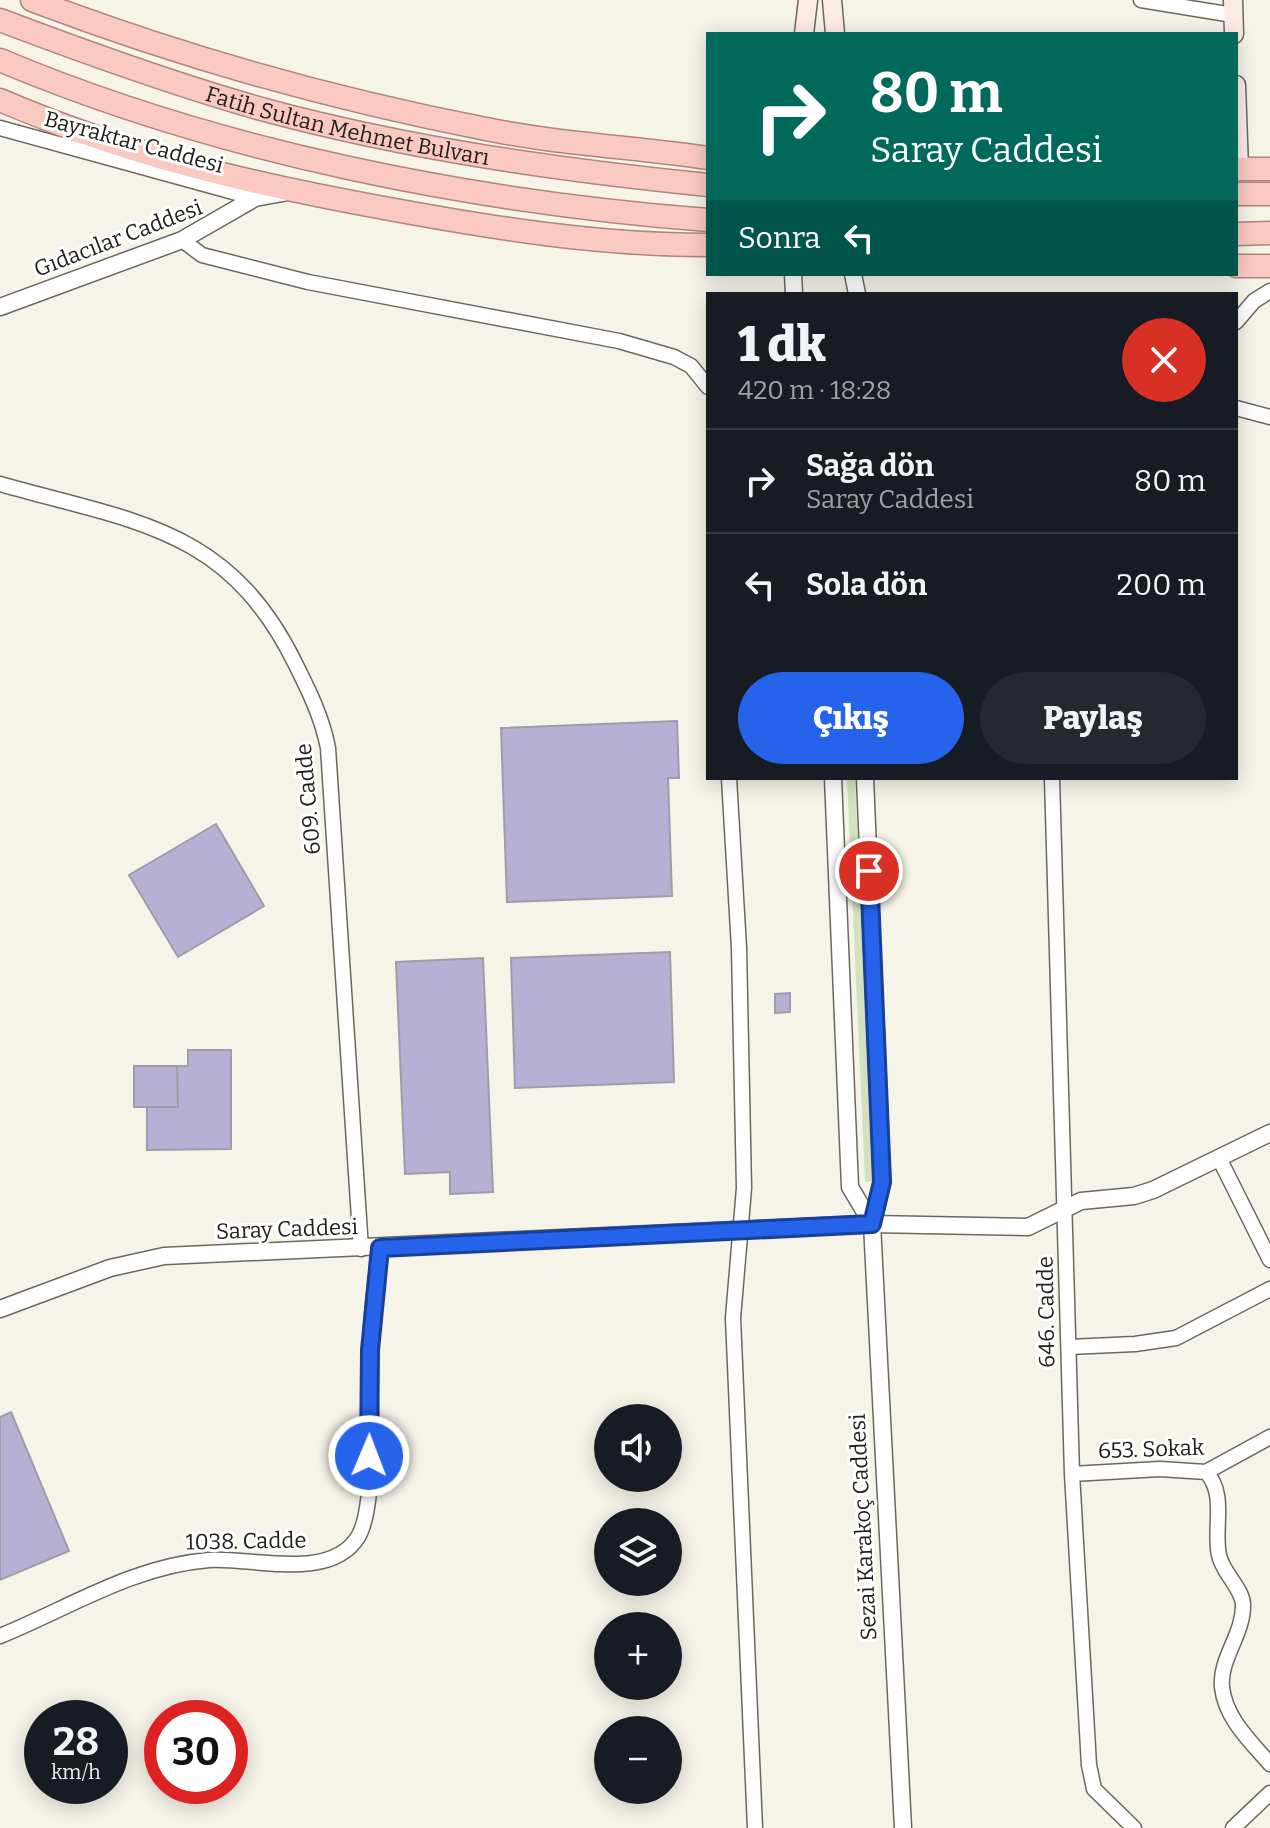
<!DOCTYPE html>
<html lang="tr">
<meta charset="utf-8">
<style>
:root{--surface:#171b24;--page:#242831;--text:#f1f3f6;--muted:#9ea1a6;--line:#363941;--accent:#2563eb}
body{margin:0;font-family:Bitter,serif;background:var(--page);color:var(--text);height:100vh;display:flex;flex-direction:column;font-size:30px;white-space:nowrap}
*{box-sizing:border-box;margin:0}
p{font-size:26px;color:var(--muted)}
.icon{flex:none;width:44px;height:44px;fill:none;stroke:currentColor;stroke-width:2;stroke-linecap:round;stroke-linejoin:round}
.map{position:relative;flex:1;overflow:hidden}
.sheet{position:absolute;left:706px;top:292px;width:532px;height:488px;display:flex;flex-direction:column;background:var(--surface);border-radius:0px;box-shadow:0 4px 20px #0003}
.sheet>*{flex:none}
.banner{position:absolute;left:706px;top:32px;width:532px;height:244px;border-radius:0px;box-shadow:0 4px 20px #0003;background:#00695c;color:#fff;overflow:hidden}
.controls{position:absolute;left:594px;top:1404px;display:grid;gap:16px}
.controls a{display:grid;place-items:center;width:88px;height:88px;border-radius:50%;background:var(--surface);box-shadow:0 4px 20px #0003;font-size:40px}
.speed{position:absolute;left:24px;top:1700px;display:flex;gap:16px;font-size:40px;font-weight:700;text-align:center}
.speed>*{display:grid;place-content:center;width:104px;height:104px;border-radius:50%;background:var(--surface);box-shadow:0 4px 20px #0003;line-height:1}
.speed small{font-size:20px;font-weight:400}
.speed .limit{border:12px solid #d22;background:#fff;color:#111}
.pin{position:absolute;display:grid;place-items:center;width:68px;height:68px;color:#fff;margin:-34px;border:4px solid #fff;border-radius:50%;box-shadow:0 2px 8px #0007}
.me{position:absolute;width:88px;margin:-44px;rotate:1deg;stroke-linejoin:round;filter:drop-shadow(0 0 6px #0008)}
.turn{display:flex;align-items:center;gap:28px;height:168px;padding:0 32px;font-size:36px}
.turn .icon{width:104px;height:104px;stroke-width:2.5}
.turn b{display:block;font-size:56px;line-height:68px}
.then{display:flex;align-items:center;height:76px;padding:0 32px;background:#0003;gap:16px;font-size:30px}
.round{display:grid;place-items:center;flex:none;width:84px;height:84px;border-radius:42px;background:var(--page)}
.summary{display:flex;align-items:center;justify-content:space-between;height:136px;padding:0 32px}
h1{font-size:48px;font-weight:800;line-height:60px}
.primary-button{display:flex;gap:16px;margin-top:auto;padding:16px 32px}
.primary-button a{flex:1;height:92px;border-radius:48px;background:var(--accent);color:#fff;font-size:32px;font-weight:800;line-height:92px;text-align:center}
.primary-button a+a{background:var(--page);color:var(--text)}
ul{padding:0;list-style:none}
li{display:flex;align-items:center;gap:24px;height:104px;padding:0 32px;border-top:2px solid var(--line)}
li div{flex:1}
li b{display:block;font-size:30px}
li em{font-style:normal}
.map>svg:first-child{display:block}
.green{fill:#d4e1bd}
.building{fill:#b6b0d5;stroke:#9e9da7;stroke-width:2}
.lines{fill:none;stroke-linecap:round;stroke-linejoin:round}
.minor-casing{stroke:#6b695f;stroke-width:17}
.tertiary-casing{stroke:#6b695f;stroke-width:19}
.secondary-casing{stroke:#6b695f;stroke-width:21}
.trunk-casing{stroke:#ad867e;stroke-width:25}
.minor{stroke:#fff;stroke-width:14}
.tertiary{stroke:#fff;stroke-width:16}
.secondary{stroke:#fdebe8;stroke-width:18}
.trunk{stroke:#facac2;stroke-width:22}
.route-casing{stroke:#184099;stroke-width:20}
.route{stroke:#2563eb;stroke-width:14}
.labels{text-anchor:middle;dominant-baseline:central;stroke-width:6;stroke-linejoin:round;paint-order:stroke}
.street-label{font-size:22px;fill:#21201c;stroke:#fff}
</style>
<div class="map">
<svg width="1270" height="1828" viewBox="0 0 1270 1828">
<rect width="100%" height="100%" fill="#f6f3e9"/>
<!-- green -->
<path class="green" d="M847,778H855L872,1181L865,1182Z"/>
<!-- building -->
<path class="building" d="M677,721L679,778H668L672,896L507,902L501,728Z
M216,824L264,906L178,957L129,875Z
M670,952L674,1082L515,1088L511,958Z
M483,958L493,1192L450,1194V1172L405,1174L396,962Z
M790,993V1012L775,1013V994Z
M188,1050H231V1149L147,1150V1107H178L177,1066H188Z
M134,1066H177L178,1107H134Z
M11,1412L69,1551L0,1580V1417Z"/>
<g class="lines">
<!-- minor casing -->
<g class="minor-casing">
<path id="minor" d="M1141,0L1233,15
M0,128L255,198
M182,240L202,255L308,282L619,341L674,357L691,366L708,387
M1236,322L1254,301L1270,291
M1236,408L1270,417
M0,484C133,522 227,526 295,663C309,691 322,717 328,748L361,1249
M729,778L739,948L744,1188L733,1318L755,1828
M1052,778L1072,1474L1089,1765L1094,1789L1134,1828
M1219,1158L1270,1260
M1069,1347L1135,1344L1176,1338L1270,1289
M1206,1472C1227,1494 1213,1529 1219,1555C1222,1572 1242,1588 1243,1604C1244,1634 1219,1659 1222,1687C1225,1718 1251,1742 1270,1764
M1072,1474L1160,1469L1206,1472L1270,1437
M0,1636C69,1608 133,1566 209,1560C252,1557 330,1582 358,1537C378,1504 369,1393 370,1351C371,1316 375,1282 380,1248
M1233,1828L1270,1793"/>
</g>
<!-- tertiary casing -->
<g class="tertiary-casing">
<path id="tertiary" d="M793,274L794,294
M853,274L857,294
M0,307L182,240L255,198L288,192
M833,778L850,1187L872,1224
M865,778L882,1182L872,1224L903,1828
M0,1309L110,1268L164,1256L872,1224L1028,1227L1081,1201L1134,1196L1153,1190L1270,1133"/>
</g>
<!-- secondary casing -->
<g class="secondary-casing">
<path id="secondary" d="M832,0L835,34
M1233,0L1234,34
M804,34L808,0
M1236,85L1239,169"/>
</g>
<!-- trunk casing -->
<g class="trunk-casing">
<g id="trunk">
<path d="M32,0C179,56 332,99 486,129C559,144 634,147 708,158"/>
<path id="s1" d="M0,20C87,53 175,85 265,110C410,149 559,170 708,185"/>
<path d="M0,60C218,152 473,202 708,220"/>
<path d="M0,100C128,155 247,183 384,208C492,228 598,245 708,245"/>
<path d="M1236,169H1270"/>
<path d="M1236,194H1270"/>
<path d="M1236,234L1270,233"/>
<path d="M1236,266H1270"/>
</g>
</g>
<!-- minor -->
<use href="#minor" class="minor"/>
<!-- tertiary -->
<use href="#tertiary" class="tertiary"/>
<!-- secondary -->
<use href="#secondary" class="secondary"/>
<!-- trunk -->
<use href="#trunk" class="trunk"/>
</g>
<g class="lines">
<!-- route casing -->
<g class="route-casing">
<path id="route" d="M369,1456L370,1350L380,1248L872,1224L882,1182L869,871"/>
</g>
<!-- route -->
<use href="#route" class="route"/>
</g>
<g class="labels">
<!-- street labels -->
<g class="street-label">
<text stroke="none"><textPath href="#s1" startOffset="364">Fatih Sultan Mehmet Bulvarı</textPath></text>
<text transform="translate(134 142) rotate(15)">Bayraktar Caddesi</text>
<text transform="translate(118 238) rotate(-21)">Gıdacılar Caddesi</text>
<text transform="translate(308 799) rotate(-95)">609. Cadde</text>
<text transform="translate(287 1229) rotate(-2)">Saray Caddesi</text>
<text transform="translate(1046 1312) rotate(-91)">646. Cadde</text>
<text transform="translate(1151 1449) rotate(-2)">653. Sokak</text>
<text transform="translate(863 1527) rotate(-93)">Sezai Karakoç Caddesi</text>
<text transform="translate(246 1541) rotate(-1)">1038. Cadde</text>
</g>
</g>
</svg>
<div class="controls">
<a><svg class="icon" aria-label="sound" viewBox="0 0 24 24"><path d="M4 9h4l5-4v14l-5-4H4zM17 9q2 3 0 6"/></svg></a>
<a><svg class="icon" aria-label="layers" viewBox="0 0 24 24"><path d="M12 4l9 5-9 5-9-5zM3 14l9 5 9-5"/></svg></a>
<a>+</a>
<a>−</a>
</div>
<div class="speed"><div>28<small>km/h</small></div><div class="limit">30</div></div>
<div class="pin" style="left:869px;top:871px;background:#d93025"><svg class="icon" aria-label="arrive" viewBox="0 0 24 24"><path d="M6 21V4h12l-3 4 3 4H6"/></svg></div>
<svg class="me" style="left:369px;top:1456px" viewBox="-20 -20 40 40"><circle r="17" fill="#2563eb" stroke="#fff" stroke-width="3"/><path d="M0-11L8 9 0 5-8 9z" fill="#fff"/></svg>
<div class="banner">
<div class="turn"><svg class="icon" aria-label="right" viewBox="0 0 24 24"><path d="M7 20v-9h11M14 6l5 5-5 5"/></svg><div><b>80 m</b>Saray Caddesi</div></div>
<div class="then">Sonra<svg class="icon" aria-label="left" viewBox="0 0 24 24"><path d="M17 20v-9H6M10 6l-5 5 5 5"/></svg></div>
</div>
<section class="sheet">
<div class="summary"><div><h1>1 dk</h1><p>420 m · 18:28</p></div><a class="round" style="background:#d93025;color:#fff"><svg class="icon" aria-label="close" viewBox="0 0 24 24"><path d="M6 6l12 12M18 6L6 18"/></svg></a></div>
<ul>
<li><svg class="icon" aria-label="right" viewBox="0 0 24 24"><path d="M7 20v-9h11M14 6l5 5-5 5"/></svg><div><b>Sağa dön</b><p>Saray Caddesi</p></div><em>80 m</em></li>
<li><svg class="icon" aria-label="left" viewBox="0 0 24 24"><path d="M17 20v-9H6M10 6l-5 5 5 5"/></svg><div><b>Sola dön</b></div><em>200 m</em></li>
</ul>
<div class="primary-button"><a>Çıkış</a><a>Paylaş</a></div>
</section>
</div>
